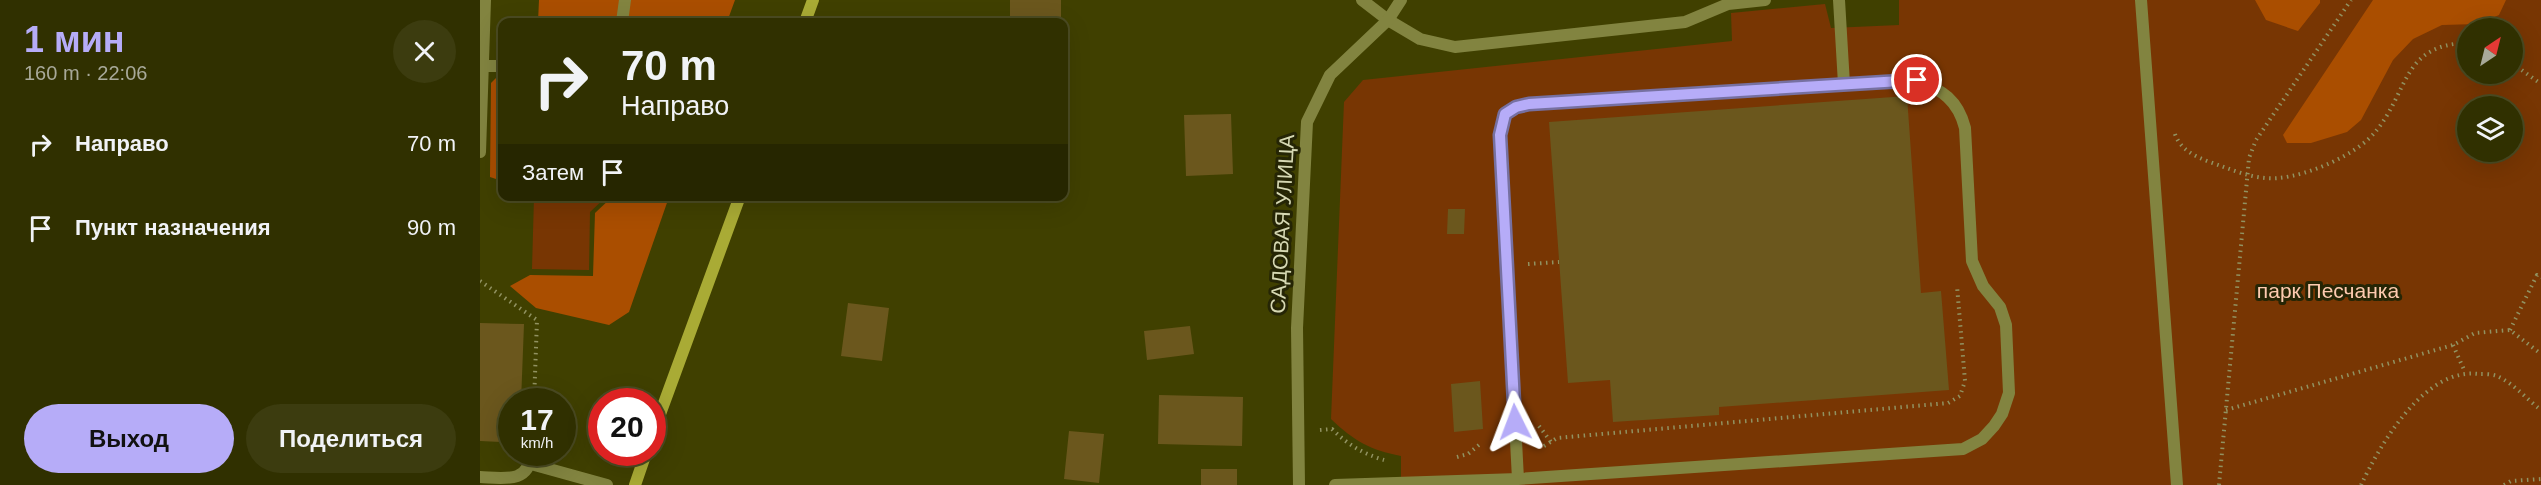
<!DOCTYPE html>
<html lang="ru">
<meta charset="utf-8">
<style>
:root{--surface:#303000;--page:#3c3c0f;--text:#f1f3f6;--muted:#a8a999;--line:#4b4b22;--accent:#b6acf8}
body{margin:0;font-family:Helvetica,sans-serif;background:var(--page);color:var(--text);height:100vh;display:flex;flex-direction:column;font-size:22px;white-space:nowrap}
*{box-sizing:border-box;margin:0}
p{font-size:20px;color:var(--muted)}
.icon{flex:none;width:33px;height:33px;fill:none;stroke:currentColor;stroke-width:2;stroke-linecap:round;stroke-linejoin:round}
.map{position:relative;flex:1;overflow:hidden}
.details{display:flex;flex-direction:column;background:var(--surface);width:480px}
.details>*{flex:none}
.guide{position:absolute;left:18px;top:18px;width:570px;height:183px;border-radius:12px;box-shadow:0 6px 24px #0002,0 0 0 2px var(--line);background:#303000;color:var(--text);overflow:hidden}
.needle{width:39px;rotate:35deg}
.tools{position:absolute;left:1977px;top:18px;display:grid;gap:12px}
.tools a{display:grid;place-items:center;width:66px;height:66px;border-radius:50%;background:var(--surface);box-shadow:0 6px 24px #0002,0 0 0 2px var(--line);font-size:30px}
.speed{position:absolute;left:18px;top:388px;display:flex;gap:12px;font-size:30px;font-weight:700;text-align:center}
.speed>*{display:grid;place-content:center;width:78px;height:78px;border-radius:50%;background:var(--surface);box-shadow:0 6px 24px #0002,0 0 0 2px var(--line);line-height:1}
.speed small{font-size:15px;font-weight:400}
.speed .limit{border:9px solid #d22;background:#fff;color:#111}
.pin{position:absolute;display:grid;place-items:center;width:51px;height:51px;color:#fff;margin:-26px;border:3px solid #fff;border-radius:50%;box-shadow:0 2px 6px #0007}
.me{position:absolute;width:66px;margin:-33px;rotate:357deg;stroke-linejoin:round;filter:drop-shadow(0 0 4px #0008)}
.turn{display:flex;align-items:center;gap:21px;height:126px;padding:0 24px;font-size:27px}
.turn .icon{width:78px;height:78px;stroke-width:2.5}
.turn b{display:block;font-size:42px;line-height:51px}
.then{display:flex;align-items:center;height:57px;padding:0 24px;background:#0003;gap:12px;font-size:22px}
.round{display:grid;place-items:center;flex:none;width:63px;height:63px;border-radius:32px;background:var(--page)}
.headline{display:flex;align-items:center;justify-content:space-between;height:102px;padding:0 24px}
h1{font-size:36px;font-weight:700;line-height:45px;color:var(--accent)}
.primary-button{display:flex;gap:12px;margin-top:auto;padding:12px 24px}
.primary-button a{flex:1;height:69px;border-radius:36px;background:var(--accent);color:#111;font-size:24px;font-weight:700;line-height:69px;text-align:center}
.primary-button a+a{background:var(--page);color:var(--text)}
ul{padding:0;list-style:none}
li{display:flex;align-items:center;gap:18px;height:84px;padding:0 24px}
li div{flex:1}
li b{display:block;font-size:22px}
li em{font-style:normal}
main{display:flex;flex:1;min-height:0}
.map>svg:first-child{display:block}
.green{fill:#783603;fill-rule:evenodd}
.forest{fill:#aa4e00}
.building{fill:#6b571d}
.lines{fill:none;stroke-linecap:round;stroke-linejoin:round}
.path{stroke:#919261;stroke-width:4;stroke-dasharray:1.5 4.5;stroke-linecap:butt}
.service{stroke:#828440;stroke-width:12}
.minor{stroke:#828440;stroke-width:12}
.secondary{stroke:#a9ab35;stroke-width:12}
.route-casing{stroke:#7670a1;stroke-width:15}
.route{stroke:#b6acf8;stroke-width:10}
.labels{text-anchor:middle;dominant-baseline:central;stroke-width:6;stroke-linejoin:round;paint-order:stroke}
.street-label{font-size:21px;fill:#d6d8b3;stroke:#252505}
.park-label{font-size:21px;fill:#fdcaaf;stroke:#252505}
</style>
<main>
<section class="details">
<div class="headline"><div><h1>1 мин</h1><p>160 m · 22:06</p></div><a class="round"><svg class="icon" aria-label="close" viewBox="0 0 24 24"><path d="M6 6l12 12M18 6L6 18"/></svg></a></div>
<ul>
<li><svg class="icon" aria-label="right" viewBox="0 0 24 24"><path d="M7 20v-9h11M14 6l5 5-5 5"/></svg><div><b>Направо</b></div><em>70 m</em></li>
<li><svg class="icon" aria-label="arrive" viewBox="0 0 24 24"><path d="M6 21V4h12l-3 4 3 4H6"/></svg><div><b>Пункт назначения</b></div><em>90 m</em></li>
</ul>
<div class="primary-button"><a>Выход</a><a>Поделиться</a></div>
</section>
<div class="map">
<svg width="2061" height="485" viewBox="0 0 2061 485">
<rect width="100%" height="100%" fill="#404000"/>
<!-- green -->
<path class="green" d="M1419,0H2061V485H921V456C890,450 874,441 851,419L864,102L883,80L1252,41L1251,13L1345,4L1351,28L1419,25ZM1988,28H2032V74H1988ZM1988,106H2032V152H1988Z
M54,197H126L110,212L109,270L52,269Z"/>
<!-- forest -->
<path class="forest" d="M59,0H255L247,22H58Z
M1775,0H1840V3L1818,31L1786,20Z
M1893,0H2026L2019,15L1998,24L1962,25L1933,39L1913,60L1881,120L1867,132L1831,143H1807L1803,135Z
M19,75H22V181L10,177L11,83Z
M132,197H189L149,312L129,325L56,308L30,286L50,275L113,276L115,213Z"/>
<!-- building -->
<path class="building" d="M530,0H581V22H530Z
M1427,96L1441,293L1461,291L1469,390L1239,407V415L1133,422L1130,380L1088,383L1069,122Z
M751,114L753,174L706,176L704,115Z
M968,209H985L984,234H967Z
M368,303L409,308L402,361L361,356Z
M0,323L44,324L41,402H32V432L21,442L0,441Z
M710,326L714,354L667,360L664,331Z
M1000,381L1003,429L974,432L971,384Z
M679,395L763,397L762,446L678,444Z
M589,431L624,434L619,483L584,479Z
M721,469H757V485H721Z"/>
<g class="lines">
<!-- path -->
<path class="path" d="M2032,63L2061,84
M1695,134C1701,153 1724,160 1741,166C1760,173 1779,180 1799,178C1829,175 1877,155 1896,131C1929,91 1922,44 1988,43
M1048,264L1079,262
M0,281L57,320L54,402
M2030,330L2057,275L2061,278
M1973,345L1985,372
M1746,410L1973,345L1995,333L2030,330L2061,354
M1059,426L1071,442
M840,430L852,429C867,444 883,454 904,460
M1064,446L1077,438L1468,403L1480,396L1485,381L1477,286
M977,457L988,454L999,445
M1739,485L1769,158L1776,140L1871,0
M1881,485C1901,443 1945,367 1999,374C2004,374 2012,374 2017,376C2033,383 2048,400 2061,410
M2024,485L2031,481L2061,479"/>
<!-- service -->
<path class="service" d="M882,0L908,20L940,39L975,47L1205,22L1248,4L1285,0
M1359,0L1364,84
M1661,0L1697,485
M142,22L145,0
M3,66H22
M0,152L5,0
M51,464L127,485
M0,477C23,478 50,484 51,453
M855,485L1038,479L1483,449L1502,439L1514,426L1522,414L1529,393L1526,325L1520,307L1503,286L1492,261L1485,128C1478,100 1462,90 1437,80L1049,104L1036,107L1025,114L1020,135L1038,479"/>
<!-- minor -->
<path class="minor" d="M819,485L817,328L827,122L850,75L908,20L921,0"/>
<!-- secondary -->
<path class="secondary" d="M325,22L333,0
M172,436L260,196
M155,485L166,453"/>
</g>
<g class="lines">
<!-- route casing -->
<g class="route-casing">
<path id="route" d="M1035,422L1020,135L1025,114L1036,107L1049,104L1437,80"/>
</g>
<!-- route -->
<use href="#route" class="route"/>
</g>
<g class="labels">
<!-- street labels -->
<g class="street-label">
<text transform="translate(802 224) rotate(-87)">САДОВАЯ УЛИЦА</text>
</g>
<!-- park labels -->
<g class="park-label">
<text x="1848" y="290">парк Песчанка</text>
</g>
</g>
</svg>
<div class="tools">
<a><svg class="needle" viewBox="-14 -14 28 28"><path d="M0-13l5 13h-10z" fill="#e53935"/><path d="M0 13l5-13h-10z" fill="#a8a999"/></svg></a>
<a><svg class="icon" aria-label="layers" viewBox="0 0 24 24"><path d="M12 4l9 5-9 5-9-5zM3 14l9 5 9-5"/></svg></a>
</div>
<div class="speed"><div>17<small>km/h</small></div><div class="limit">20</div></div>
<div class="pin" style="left:1437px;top:80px;background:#d93025"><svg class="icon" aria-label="arrive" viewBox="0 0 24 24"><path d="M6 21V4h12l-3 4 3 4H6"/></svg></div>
<svg class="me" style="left:1035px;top:422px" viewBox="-20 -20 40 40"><path d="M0-17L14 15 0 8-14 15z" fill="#b6acf8" stroke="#fff" stroke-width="4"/></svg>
<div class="guide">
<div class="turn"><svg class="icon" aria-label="right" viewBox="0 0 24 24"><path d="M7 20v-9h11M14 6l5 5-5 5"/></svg><div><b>70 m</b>Направо</div></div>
<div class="then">Затем<svg class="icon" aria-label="arrive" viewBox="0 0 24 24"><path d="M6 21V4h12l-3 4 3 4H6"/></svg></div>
</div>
</div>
</main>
